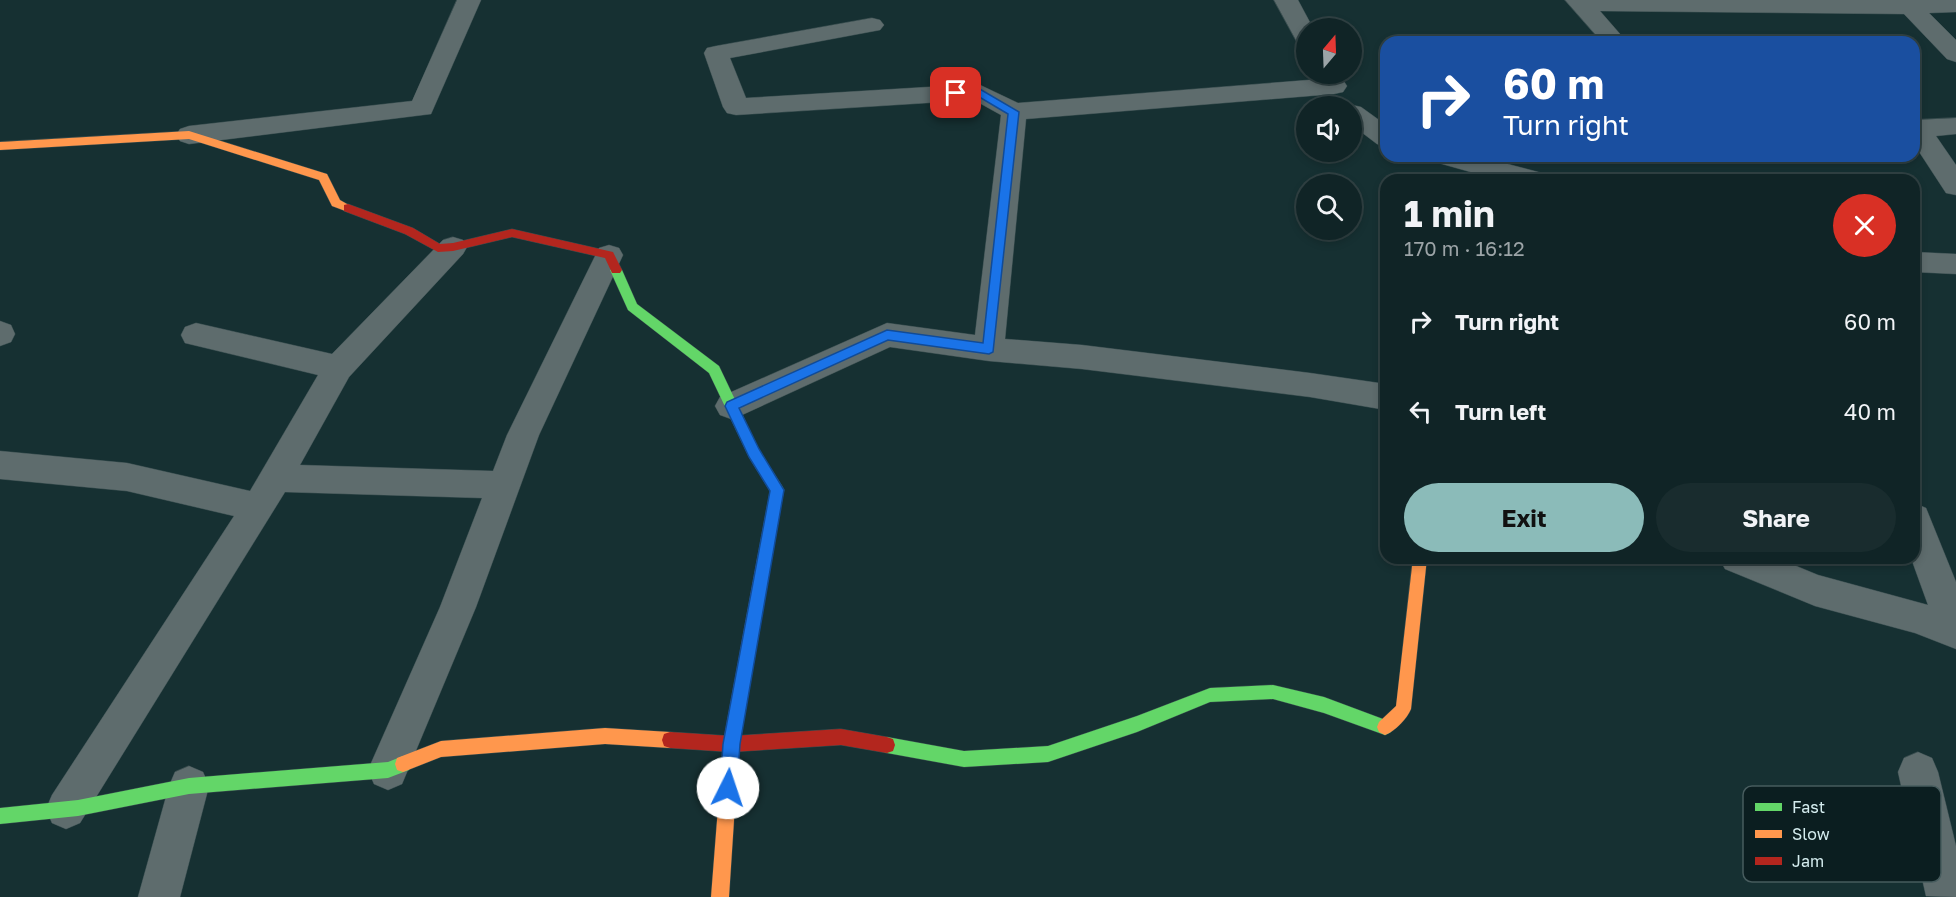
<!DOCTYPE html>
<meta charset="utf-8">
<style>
:root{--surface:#102426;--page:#192c2e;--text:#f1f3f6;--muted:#9ca4a7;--line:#304143;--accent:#8bbbb9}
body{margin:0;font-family:"Golos Text",sans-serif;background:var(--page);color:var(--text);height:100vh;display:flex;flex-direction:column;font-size:22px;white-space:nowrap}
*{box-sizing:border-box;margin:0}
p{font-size:20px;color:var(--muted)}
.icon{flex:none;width:33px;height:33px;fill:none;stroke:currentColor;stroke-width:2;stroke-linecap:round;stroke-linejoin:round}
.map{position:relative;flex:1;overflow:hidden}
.drawer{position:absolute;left:1380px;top:174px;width:540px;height:390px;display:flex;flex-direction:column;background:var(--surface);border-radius:18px;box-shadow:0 3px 9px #0003,0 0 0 2px var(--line)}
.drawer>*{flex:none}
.hud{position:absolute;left:1380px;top:36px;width:540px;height:126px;border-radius:18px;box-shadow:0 3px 9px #0003,0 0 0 2px var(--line);background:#1a4fa0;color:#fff;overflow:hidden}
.needle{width:39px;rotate:19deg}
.tools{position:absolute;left:1296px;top:18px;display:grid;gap:12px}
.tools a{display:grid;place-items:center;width:66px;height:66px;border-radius:50%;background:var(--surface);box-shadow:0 3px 9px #0003,0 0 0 2px var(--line);font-size:30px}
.pin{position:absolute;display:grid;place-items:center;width:51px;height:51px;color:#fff;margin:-26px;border-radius:12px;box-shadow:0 3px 9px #0006}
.me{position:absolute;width:66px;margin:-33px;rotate:4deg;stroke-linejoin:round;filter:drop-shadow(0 0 4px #0008)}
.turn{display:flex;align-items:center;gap:21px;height:126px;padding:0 24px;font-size:27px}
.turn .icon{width:78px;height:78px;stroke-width:2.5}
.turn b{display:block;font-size:42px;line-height:51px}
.round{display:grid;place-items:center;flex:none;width:63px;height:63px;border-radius:32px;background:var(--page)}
.overview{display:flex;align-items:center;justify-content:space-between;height:102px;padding:0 24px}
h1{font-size:36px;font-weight:700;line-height:45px}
.button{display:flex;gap:12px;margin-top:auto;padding:12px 24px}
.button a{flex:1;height:69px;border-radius:36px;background:var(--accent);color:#111;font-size:24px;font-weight:700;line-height:69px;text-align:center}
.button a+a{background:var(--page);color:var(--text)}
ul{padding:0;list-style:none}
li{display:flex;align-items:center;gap:18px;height:90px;padding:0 24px}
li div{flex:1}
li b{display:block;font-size:22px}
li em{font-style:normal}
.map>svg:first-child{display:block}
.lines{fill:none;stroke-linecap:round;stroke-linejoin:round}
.street-casing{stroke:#374c4e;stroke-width:1}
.fast-casing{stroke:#374c4e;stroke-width:1}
.slow-casing{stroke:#374c4e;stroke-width:1}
.jam-casing{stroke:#374c4e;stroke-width:1}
.street{fill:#5e6c6d;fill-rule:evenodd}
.fast{fill:#63d668;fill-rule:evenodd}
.slow{fill:#ff974d;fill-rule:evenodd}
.jam{fill:#b3261e;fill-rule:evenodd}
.route{fill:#1a73e8;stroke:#114b97;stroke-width:1.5}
.key{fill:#0b1e20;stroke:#475c5e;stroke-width:1.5}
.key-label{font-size:16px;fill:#d4ecee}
</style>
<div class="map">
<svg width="1956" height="897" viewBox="0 0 1956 897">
<rect width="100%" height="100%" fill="#163032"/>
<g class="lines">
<!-- street casing -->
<g class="street-casing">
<path id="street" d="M457,0H481L431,114L189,144L180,141L176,135L180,129L189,126L412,101Z
M1274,0H1298L1313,28H1306V44L1297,42Z
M1565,0H1956V12L1929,13L1956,40V62L1947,59L1904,14L1600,11L1627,42H1602Z
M872,18L880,20L884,25L880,30L730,58L746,98L978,84L1018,103L1334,78L1343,80L1347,86L1343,92L1334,94L1026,119L1005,339L1082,345L1310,373L1386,384V410L1310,397L1082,369L989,361L890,347L742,415L731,419L720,415L715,406L720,397L887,323L975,335L1001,115L974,100L736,115L727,113L723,107L704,53L707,48L716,46Z
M1352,105L1361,107L1386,125V147L1377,144L1352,125V106H1345Z
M1956,118V134L1936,136L1956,165V195L1946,193L1914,144V120Z
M1431,156H1477L1542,173L1546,180H1499L1435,162Z
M453,237L463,240L467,247L463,254L349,377L300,465L493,471L507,435L599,248L609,245L619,248L623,255L539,435L476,607L402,784L388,790L374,784L368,770L440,607L482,498L285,492L80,823L66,829L52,823L46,809L52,795L234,516L127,491L0,479V451L127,463L250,491L318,375L185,343L181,335L185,327L196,323L332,354L443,240Z
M1914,252L1956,254V274L1914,272Z
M0,321L11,325L15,334L11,342L0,346Z
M1914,503L1926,508L1956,582V649L1915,633L1815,606L1725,569L1719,558H1777L1818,575L1928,605L1911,558H1914Z
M1918,752L1932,758L1938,772L1956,846V897L1926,896L1898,772L1904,758Z
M189,766L203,772L209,786L180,897H138L169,786L175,772Z"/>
</g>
<!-- fast casing -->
<g class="fast-casing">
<path id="fast" d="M616,266L622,270L637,304L719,366L759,450L782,486L784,490L769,564L764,566L759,564L757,560L770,491L749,457L709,373L628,310L610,270Z
M1273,685L1324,697L1391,722L1393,727L1391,732L1385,735L1324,713L1273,699L1210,702L1137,732L1048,762L964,767L887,753L881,751L879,745L881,739L887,737L964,751L1048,746L1137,716L1210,688Z
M403,756L409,758L411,764L409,770L388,778L189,794L78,816L0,824V808L78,800L189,778L388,762Z"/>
</g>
<!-- slow casing -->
<g class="slow-casing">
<path id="slow" d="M189,131L327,174L340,200L354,208L348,212L332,206L319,180L189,139L0,150V142Z
M764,554L769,556L771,560L739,744L729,897H711L723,744L757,560L759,556Z
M1413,558H1427L1411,709C1407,719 1395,731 1385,735L1379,732L1377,727L1379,722L1396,706Z
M605,728L670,732L676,734L678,740L676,746L670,748L605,744L441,757L403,772L397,770L395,764L397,758L441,741Z"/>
</g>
<!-- jam casing -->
<g class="jam-casing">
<path id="jam" d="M348,204L413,228L440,244L453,243L512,229L613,252L622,270L620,273H612L605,258L512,237L453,251L438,252L405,234L344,211V205Z
M841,729L887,737L893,739L895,745L893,751L887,753L841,745L731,752L670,748L664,746L662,740L664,734L670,732L731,736Z"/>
</g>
<!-- street -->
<use href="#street" class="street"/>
<!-- fast -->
<use href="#fast" class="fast"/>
<!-- slow -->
<use href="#slow" class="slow"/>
<!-- jam -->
<use href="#jam" class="jam"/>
</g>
<!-- route -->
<path class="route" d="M978,88L1019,112L993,352L989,354L888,340L739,408L759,449L784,490L740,744L737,788L734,794L728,796L722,794L720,788L723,744L770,491L749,457L725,406L727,402L887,330L983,343L1008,114L976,95L956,96L950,93L956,90Z"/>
<!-- legend -->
<rect x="1743" y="786" width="198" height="96" rx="9" class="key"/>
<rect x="1755" y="803" width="27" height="8" fill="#63d668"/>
<rect x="1755" y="830" width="27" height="8" fill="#ff974d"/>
<rect x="1755" y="857" width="27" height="8" fill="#b3261e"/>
<g class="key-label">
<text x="1792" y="813">Fast</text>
<text x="1792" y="840">Slow</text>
<text x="1792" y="867">Jam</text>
</g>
</svg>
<div class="tools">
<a><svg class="needle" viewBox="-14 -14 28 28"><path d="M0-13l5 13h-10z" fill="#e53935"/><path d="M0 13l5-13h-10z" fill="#9ca4a7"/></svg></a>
<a><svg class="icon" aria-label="sound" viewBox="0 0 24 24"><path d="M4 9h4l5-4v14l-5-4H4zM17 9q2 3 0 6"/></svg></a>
<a><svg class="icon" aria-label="search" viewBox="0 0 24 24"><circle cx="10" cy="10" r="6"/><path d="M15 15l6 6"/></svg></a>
</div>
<div class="pin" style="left:956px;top:93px;background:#d93025"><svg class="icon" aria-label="arrive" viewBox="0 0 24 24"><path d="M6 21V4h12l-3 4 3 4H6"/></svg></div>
<svg class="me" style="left:728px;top:788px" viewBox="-20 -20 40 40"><circle r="19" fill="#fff"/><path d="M0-13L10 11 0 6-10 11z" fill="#1a73e8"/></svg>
<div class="hud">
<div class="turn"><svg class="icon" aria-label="right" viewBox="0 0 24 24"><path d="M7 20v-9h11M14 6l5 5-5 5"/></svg><div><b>60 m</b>Turn right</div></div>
</div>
<section class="drawer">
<div class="overview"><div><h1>1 min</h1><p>170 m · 16:12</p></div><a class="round" style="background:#d93025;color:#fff"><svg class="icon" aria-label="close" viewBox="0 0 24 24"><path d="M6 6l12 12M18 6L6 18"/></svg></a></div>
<ul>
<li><svg class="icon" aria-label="right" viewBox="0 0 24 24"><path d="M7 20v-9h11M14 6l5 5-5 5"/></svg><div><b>Turn right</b></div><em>60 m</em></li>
<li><svg class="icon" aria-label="left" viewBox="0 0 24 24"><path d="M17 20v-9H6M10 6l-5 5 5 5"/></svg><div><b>Turn left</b></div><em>40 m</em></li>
</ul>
<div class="button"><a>Exit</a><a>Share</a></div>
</section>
</div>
